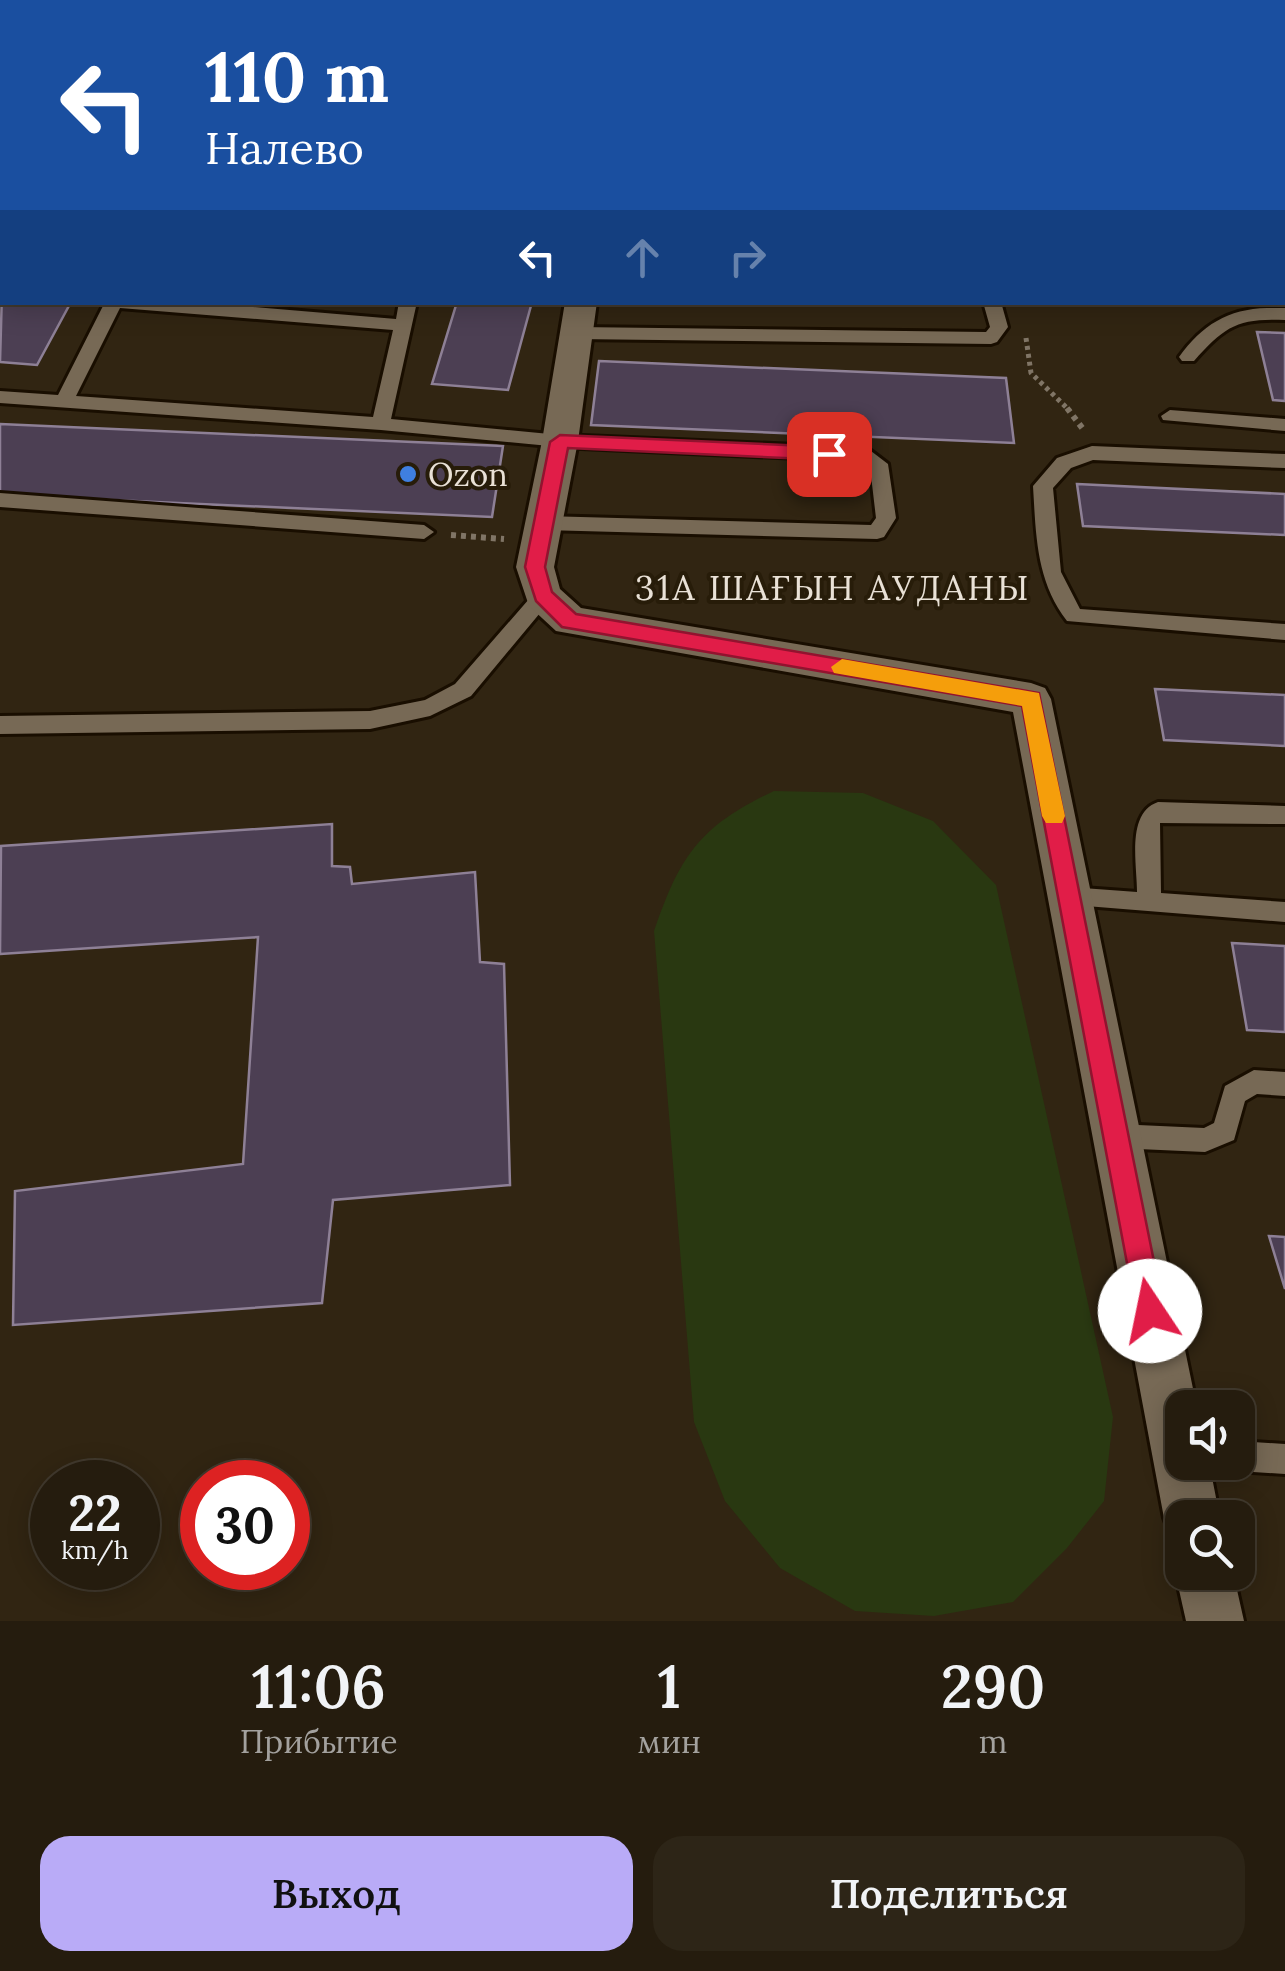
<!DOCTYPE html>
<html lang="ru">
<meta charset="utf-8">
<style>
:root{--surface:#251c0e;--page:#2d2517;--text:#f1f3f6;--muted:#a3a19e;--line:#423a2e;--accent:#b9abf7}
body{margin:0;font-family:Lora,serif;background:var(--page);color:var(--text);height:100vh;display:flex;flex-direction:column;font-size:38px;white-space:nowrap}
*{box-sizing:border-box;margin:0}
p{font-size:32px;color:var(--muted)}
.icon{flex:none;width:55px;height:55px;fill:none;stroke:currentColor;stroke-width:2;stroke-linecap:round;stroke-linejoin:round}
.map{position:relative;height:1621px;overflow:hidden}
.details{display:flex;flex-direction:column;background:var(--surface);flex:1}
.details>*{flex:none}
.guide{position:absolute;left:0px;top:0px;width:1285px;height:305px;box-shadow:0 5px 25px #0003,0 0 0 2px var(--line);background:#1a4fa0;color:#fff;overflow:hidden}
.fabs{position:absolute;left:1165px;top:1390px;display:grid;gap:20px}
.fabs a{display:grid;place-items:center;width:90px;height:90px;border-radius:20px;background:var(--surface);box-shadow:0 5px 25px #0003,0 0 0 2px var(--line);font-size:50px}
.speed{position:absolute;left:30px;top:1460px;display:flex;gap:20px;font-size:50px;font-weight:700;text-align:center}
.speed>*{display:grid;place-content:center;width:130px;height:130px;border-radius:50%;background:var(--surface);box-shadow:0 5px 25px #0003,0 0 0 2px var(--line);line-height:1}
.speed small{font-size:25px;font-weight:400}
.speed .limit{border:15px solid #d22;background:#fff;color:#111}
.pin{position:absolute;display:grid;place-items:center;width:85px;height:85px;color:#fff;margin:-42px;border-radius:20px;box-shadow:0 5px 15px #0006}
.me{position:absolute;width:110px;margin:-55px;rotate:349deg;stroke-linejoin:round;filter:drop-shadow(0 0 8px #0008)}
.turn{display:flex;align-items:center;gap:35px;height:210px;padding:0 40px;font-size:45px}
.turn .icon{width:130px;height:130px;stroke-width:2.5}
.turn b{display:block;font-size:70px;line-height:85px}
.lanes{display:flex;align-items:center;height:95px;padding:0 40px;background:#0003;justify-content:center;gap:50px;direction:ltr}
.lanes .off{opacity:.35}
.eta{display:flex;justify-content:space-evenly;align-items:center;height:170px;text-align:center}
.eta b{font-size:60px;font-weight:600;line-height:70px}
.button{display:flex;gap:20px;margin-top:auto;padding:20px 40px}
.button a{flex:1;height:115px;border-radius:30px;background:var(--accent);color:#111;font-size:40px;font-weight:600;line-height:115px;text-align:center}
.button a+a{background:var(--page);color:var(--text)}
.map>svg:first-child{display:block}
.green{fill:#293811}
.building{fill:#4c3f53;stroke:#8e8096;stroke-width:2.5}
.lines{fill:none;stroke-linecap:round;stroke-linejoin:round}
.service-casing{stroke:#190e00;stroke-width:6}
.minor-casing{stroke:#190e00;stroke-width:6}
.path-far1{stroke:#807566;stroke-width:5;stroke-dasharray:4 4;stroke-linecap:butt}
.path{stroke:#807566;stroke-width:6;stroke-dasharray:5 5;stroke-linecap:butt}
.service{fill:#776955;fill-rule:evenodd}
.minor{fill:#776955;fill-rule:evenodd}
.route{fill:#e11d48;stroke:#92132f;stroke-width:2.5}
.slow{fill:#f59e0b}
.shop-dot{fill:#3f7fe0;stroke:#271c09;stroke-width:4}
.labels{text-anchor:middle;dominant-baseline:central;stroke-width:8;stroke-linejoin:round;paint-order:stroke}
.poi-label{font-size:32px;fill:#e9e1d6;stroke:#271c09;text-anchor:start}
.neighbourhood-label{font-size:35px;letter-spacing:2.5px;fill:#e9e1d6;stroke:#271c09}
</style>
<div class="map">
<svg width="1285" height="1621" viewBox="0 0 1285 1621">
<rect width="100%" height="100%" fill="#312512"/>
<!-- green -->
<path class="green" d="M774,791L863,793L933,821L996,885L1113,1417L1104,1501L1067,1548L1013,1602L934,1616L855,1611L780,1568L725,1501L694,1422L654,931C680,855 700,826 774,791Z"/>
<!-- building -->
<path class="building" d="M2,292V302H71L37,365L0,362Z
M457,302H532L508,390L432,384Z
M1257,332L1285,333V401L1273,400Z
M599,361L1006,378L1014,443L591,425Z
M0,424L503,446L492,517L0,495Z
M1077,484L1285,494V535L1083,526Z
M1155,689L1285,695V746L1164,740Z
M332,824V866L350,867L352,884L475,872L480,962L504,964L510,1185L333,1200L322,1303L13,1325L15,1191L243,1164L258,937L0,954L1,846Z
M1232,943L1285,946V1032L1247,1030Z
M1269,1236L1285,1237V1289Z"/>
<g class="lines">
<!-- service casing -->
<g class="service-casing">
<path id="service" d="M1282,117L1285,118V128L1282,127Z
M105,302H195L396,319L399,302H417L391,419L560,435L867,448L888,464L896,518L884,537L877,539L544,530L534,523L544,516L871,525L876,518L870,467L863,461L560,447L381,430L0,403V391L58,395ZM120,308L393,330L373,417L76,396Z
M983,302H1001L1008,327L997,342L991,344L576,339L567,333L576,327L986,332L990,327Z
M1267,308H1285V320C1238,318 1225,326 1194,361H1182L1179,357C1202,325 1228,309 1267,308Z
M1170,410L1285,419V431L1163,420L1161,416Z
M1092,446L1285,454V468L1093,460L1071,468L1053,488L1061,572L1080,609L1285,624V640L1067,621C1036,581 1036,535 1033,486L1057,458Z
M0,493L424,525L434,532L424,539L0,507Z
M543,588L553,596L550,601L471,696L430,716L370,729L0,734V716L370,711L425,700L455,684L536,591Z
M1158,802L1285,806V824L1160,823L1161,893L1285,902V922L1061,904L1057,897L1061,890L1069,887L1137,892C1137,864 1126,813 1158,802Z
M1254,1070L1285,1072V1096L1257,1094L1245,1101L1234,1140L1205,1152L1116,1148L1107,1145L1103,1136L1107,1127L1116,1124L1204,1128L1214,1123L1225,1086Z
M1238,1441L1285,1444V1474L1238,1471L1228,1466L1226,1462H1238Z"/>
</g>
<!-- minor casing -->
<g class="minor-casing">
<path id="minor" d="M565,302H597L578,441L554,567L560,589L581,608L1031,683L1045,688L1051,699L1197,1408H1182V1462H1209L1220,1518H1182V1542L1172,1538L1164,1518L1013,712L556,631L529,606L516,567L542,441Z
M1182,1555V1572H1233L1244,1621H1186L1175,1572Z"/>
</g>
<!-- path-far1 -->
<path class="path-far1" d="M1026,338L1031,373L1070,411"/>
<!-- path -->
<path class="path" d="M1067,408L1083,429
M451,535L504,539"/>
<!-- service -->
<use href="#service" class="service"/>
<!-- minor -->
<use href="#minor" class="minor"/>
</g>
<!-- route -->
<path class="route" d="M560,435L829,447L838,454L829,460L568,448L545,567L552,592L576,614L1039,693L1164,1311L1160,1321L1150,1325L1140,1321L1136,1311L1022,706L562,627L536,601L525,567L550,442Z"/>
<!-- slow -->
<path class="slow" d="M842,659L1039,693L1065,816L1062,823H1046L1042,816L1022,706L834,673L831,667Z"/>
<!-- markers -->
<circle class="shop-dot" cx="408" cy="474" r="10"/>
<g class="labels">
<!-- poi labels -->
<g class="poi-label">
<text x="428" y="474">Ozon</text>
</g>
<!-- neighbourhood labels -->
<g class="neighbourhood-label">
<text x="833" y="587">31А ШАҒЫН АУДАНЫ</text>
</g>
</g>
</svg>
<div class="fabs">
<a><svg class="icon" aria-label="sound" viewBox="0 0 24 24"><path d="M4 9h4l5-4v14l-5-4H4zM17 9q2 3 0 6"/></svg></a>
<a><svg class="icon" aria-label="search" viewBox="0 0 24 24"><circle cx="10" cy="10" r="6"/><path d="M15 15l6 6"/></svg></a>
</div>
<div class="speed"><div>22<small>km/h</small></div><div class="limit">30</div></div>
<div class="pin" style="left:829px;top:454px;background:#d93025"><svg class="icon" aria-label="arrive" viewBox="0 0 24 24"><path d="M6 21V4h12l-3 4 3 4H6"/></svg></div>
<svg class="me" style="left:1150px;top:1311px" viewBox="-20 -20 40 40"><circle r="19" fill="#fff"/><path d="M0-13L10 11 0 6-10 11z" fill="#e11d48"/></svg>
<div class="guide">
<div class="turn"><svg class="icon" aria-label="left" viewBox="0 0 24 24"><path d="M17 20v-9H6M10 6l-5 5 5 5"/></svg><div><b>110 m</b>Налево</div></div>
<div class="lanes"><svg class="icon" aria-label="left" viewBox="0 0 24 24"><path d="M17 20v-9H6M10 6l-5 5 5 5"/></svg><svg class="icon off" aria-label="ahead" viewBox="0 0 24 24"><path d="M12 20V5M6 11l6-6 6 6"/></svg><svg class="icon off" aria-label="right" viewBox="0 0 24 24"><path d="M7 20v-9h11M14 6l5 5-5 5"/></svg></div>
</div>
</div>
<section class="details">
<div class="eta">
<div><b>11:06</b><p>Прибытие</p></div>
<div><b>1</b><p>мин</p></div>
<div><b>290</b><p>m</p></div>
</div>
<div class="button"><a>Выход</a><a>Поделиться</a></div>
</section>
